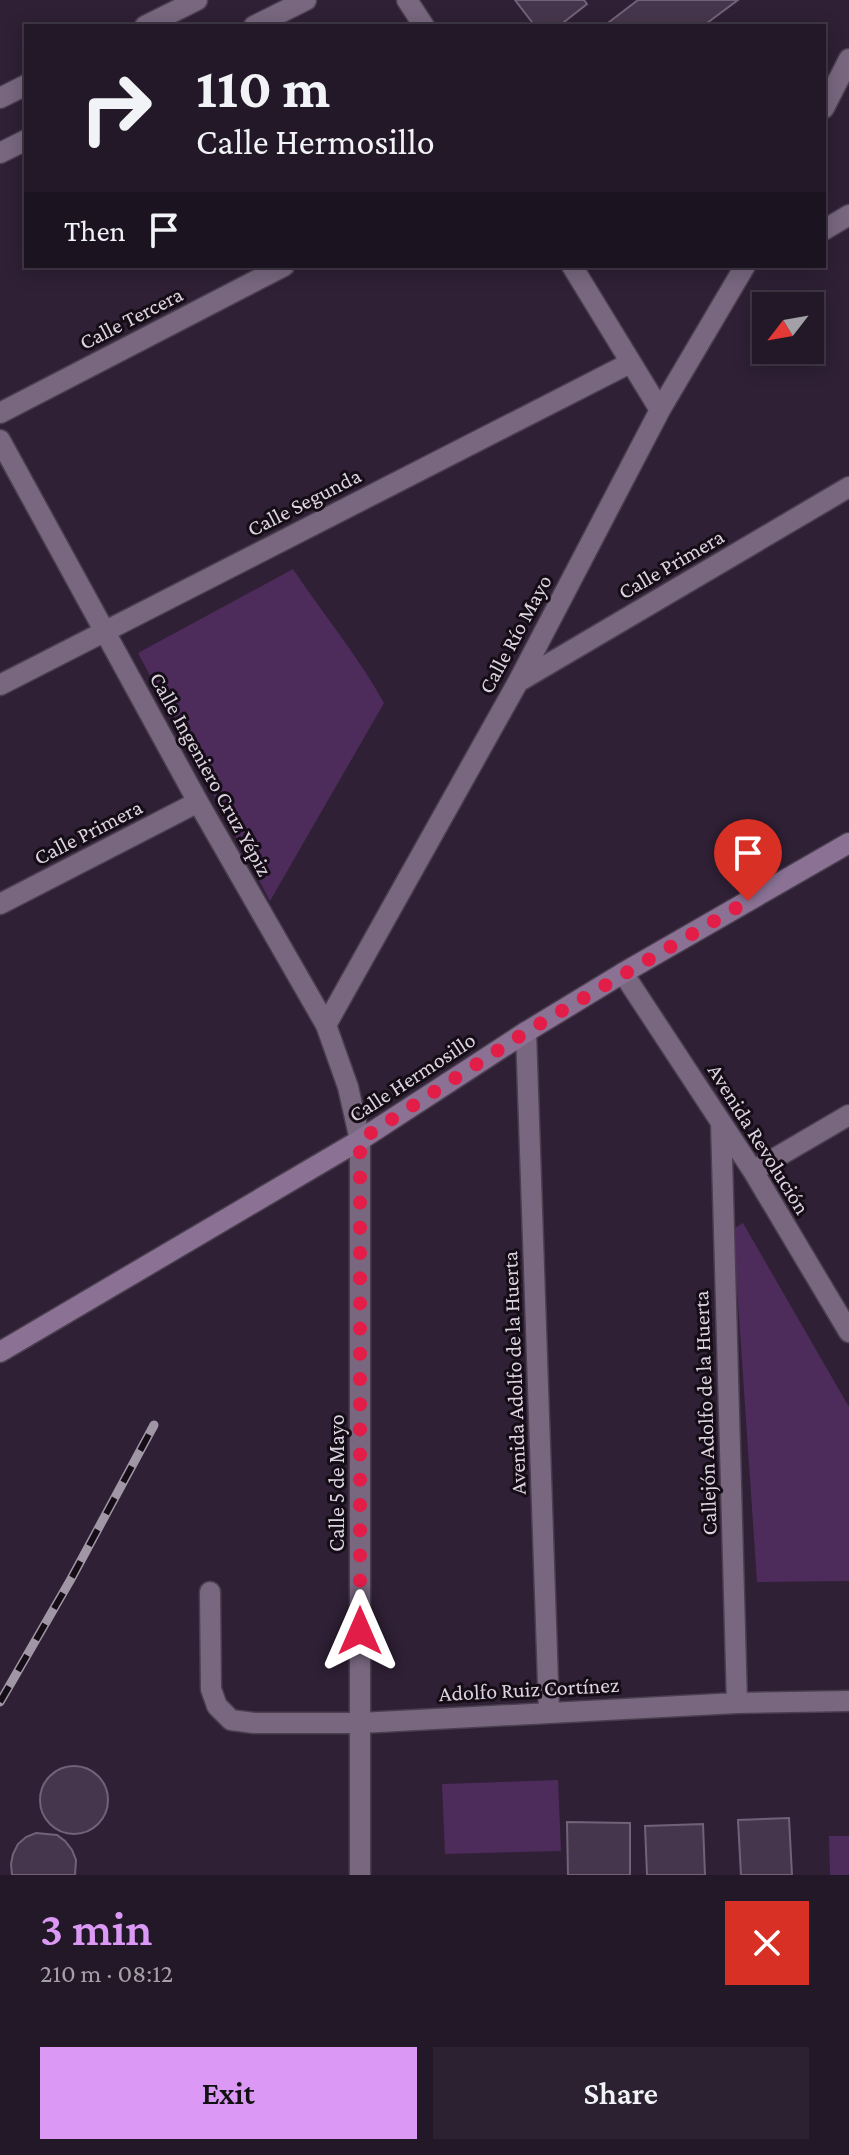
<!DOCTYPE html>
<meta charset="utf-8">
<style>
:root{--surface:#231828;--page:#2b2130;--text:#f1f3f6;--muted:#a3a0a8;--line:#403745;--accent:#db99f5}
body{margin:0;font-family:"Crimson Pro",serif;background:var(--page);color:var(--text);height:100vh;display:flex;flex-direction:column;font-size:30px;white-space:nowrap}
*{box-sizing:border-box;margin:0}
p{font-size:26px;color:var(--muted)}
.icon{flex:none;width:44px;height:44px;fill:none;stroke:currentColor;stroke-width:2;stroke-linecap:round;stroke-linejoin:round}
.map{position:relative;height:1875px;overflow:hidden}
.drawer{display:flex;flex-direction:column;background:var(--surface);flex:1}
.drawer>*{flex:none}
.banner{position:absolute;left:24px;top:24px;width:802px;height:244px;border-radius:0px;box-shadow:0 4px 20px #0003,0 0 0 2px var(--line);background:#231828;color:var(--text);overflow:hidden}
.needle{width:52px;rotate:239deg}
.controls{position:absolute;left:752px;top:292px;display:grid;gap:16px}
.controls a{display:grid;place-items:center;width:72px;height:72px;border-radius:0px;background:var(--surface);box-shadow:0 4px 20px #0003,0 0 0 2px var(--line);font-size:40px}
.pin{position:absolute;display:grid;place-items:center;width:68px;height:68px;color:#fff;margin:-82px -34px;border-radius:50% 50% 50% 0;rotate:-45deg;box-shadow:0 0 8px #0007}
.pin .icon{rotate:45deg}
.me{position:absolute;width:88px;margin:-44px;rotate:0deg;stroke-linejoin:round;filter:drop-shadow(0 0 6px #0008)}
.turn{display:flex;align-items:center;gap:28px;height:168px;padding:0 40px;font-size:36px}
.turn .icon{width:104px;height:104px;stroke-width:2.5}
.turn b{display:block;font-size:56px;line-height:68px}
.then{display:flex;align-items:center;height:76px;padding:0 40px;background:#0003;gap:16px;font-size:30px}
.round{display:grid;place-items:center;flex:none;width:84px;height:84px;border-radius:0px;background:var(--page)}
.head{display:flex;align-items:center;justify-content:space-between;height:136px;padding:0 40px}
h1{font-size:48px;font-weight:600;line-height:60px;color:var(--accent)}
.action{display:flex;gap:16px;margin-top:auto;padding:16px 40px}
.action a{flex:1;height:92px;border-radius:0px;background:var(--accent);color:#111;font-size:32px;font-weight:600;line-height:92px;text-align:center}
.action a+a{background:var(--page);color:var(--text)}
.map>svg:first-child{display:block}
.green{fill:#4d2b5b}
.building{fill:#46364d;stroke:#726179;stroke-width:2}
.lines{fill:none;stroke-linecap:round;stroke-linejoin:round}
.street-casing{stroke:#4a3e4f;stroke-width:23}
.secondary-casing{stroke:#4a3e4f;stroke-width:23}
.street{stroke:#78677f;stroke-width:20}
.secondary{stroke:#8b7295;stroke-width:20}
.rail-casing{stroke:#a196a6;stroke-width:9}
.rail{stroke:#140d16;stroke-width:6;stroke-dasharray:18;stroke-linecap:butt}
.route{stroke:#e11d48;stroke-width:14;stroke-dasharray:0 25.2}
.labels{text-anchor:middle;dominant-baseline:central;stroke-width:6;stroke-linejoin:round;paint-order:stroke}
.street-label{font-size:22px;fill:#dcd3e0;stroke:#140d16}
</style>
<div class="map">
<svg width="849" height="1875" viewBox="0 0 849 1875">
<rect width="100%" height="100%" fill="#2f2035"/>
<!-- green -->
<path class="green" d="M293,569C323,614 358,656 384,703L270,901L138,653Z
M743,1223L849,1407V1581L757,1582L733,1229Z
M558,1780L561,1851L445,1854L442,1784Z
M829,1836H849V1875H830Z"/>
<!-- building -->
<path class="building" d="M515,0H584L587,4L559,26H535Z
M638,0H738L703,26H604Z
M40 1800a34 34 0 1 1 68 0a34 34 0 1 1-68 0Z
M789,1818L792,1875H741L738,1820Z
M567,1822L630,1823V1875H568Z
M703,1824L705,1875H647L645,1826Z
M36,1833L57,1835L65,1841L72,1850L76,1860L75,1875H12L11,1864L13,1854L18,1844L26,1837Z"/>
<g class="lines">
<!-- street casing -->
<g class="street-casing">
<path id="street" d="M407,0L424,26
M145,26L197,0
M254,26L306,0
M0,98L26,85
M824,108L849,59
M0,153L26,140
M824,230L849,215
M572,266L660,410
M0,413L284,266
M0,440L198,802L326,1025L348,1087L360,1140V1875
M518,682L849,487
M0,685L630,363
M0,904L198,802
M623,973L753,1171L849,1332
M326,1025L518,682L660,410L745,266
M526,1032L549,1712
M721,1122L737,1703
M753,1171L849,1115
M210,1592L211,1689L217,1706L231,1720L254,1723H360L737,1703L849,1701"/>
</g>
<!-- secondary casing -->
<g class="secondary-casing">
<path id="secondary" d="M0,1352L360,1140L526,1032L623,973L849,843"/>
</g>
<!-- street -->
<use href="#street" class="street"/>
<!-- secondary -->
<use href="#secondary" class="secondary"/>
<!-- rail casing -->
<g class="rail-casing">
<path id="rail" d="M0,1702L71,1579L154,1425"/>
</g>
<!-- rail -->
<use href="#rail" class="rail"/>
</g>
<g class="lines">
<!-- route -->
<path class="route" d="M360,1631V1140L526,1032L748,901"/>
</g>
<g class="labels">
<!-- street labels -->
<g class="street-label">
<text transform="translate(131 318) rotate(-27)">Calle Tercera</text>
<text transform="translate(304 502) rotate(-27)">Calle Segunda</text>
<text transform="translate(671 564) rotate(-30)">Calle Primera</text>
<text transform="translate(515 634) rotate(-62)">Calle Río Mayo</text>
<text transform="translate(211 774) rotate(61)">Calle Ingeniero Cruz Yépiz</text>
<text transform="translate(88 832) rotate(-27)">Calle Primera</text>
<text transform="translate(412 1077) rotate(-33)">Calle Hermosillo</text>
<text transform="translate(759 1139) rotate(58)">Avenida Revolución</text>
<text transform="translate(514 1373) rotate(-92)">Avenida Adolfo de la Huerta</text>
<text transform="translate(705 1413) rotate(-92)">Callejón Adolfo de la Huerta</text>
<text transform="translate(336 1483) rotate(-90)">Calle 5 de Mayo</text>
<text transform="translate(529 1689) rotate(-3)">Adolfo Ruiz Cortínez</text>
</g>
</g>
</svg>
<div class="controls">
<a><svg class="needle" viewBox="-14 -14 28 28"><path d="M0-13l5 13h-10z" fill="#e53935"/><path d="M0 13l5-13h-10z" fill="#a3a0a8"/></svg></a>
</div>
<div class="pin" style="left:748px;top:901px;background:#d93025"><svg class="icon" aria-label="arrive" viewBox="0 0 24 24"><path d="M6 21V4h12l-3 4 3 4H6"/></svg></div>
<svg class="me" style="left:360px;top:1631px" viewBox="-20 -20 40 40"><path d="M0-17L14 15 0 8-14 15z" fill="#e11d48" stroke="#fff" stroke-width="4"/></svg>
<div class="banner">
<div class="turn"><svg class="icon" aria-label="right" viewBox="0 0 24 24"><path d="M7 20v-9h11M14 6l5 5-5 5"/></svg><div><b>110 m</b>Calle Hermosillo</div></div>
<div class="then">Then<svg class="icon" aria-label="arrive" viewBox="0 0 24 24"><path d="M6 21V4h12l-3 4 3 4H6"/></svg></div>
</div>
</div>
<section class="drawer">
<div class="head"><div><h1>3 min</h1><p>210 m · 08:12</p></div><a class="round" style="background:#d93025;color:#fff"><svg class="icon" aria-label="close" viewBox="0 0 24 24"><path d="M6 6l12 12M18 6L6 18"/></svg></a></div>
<div class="action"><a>Exit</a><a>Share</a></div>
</section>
